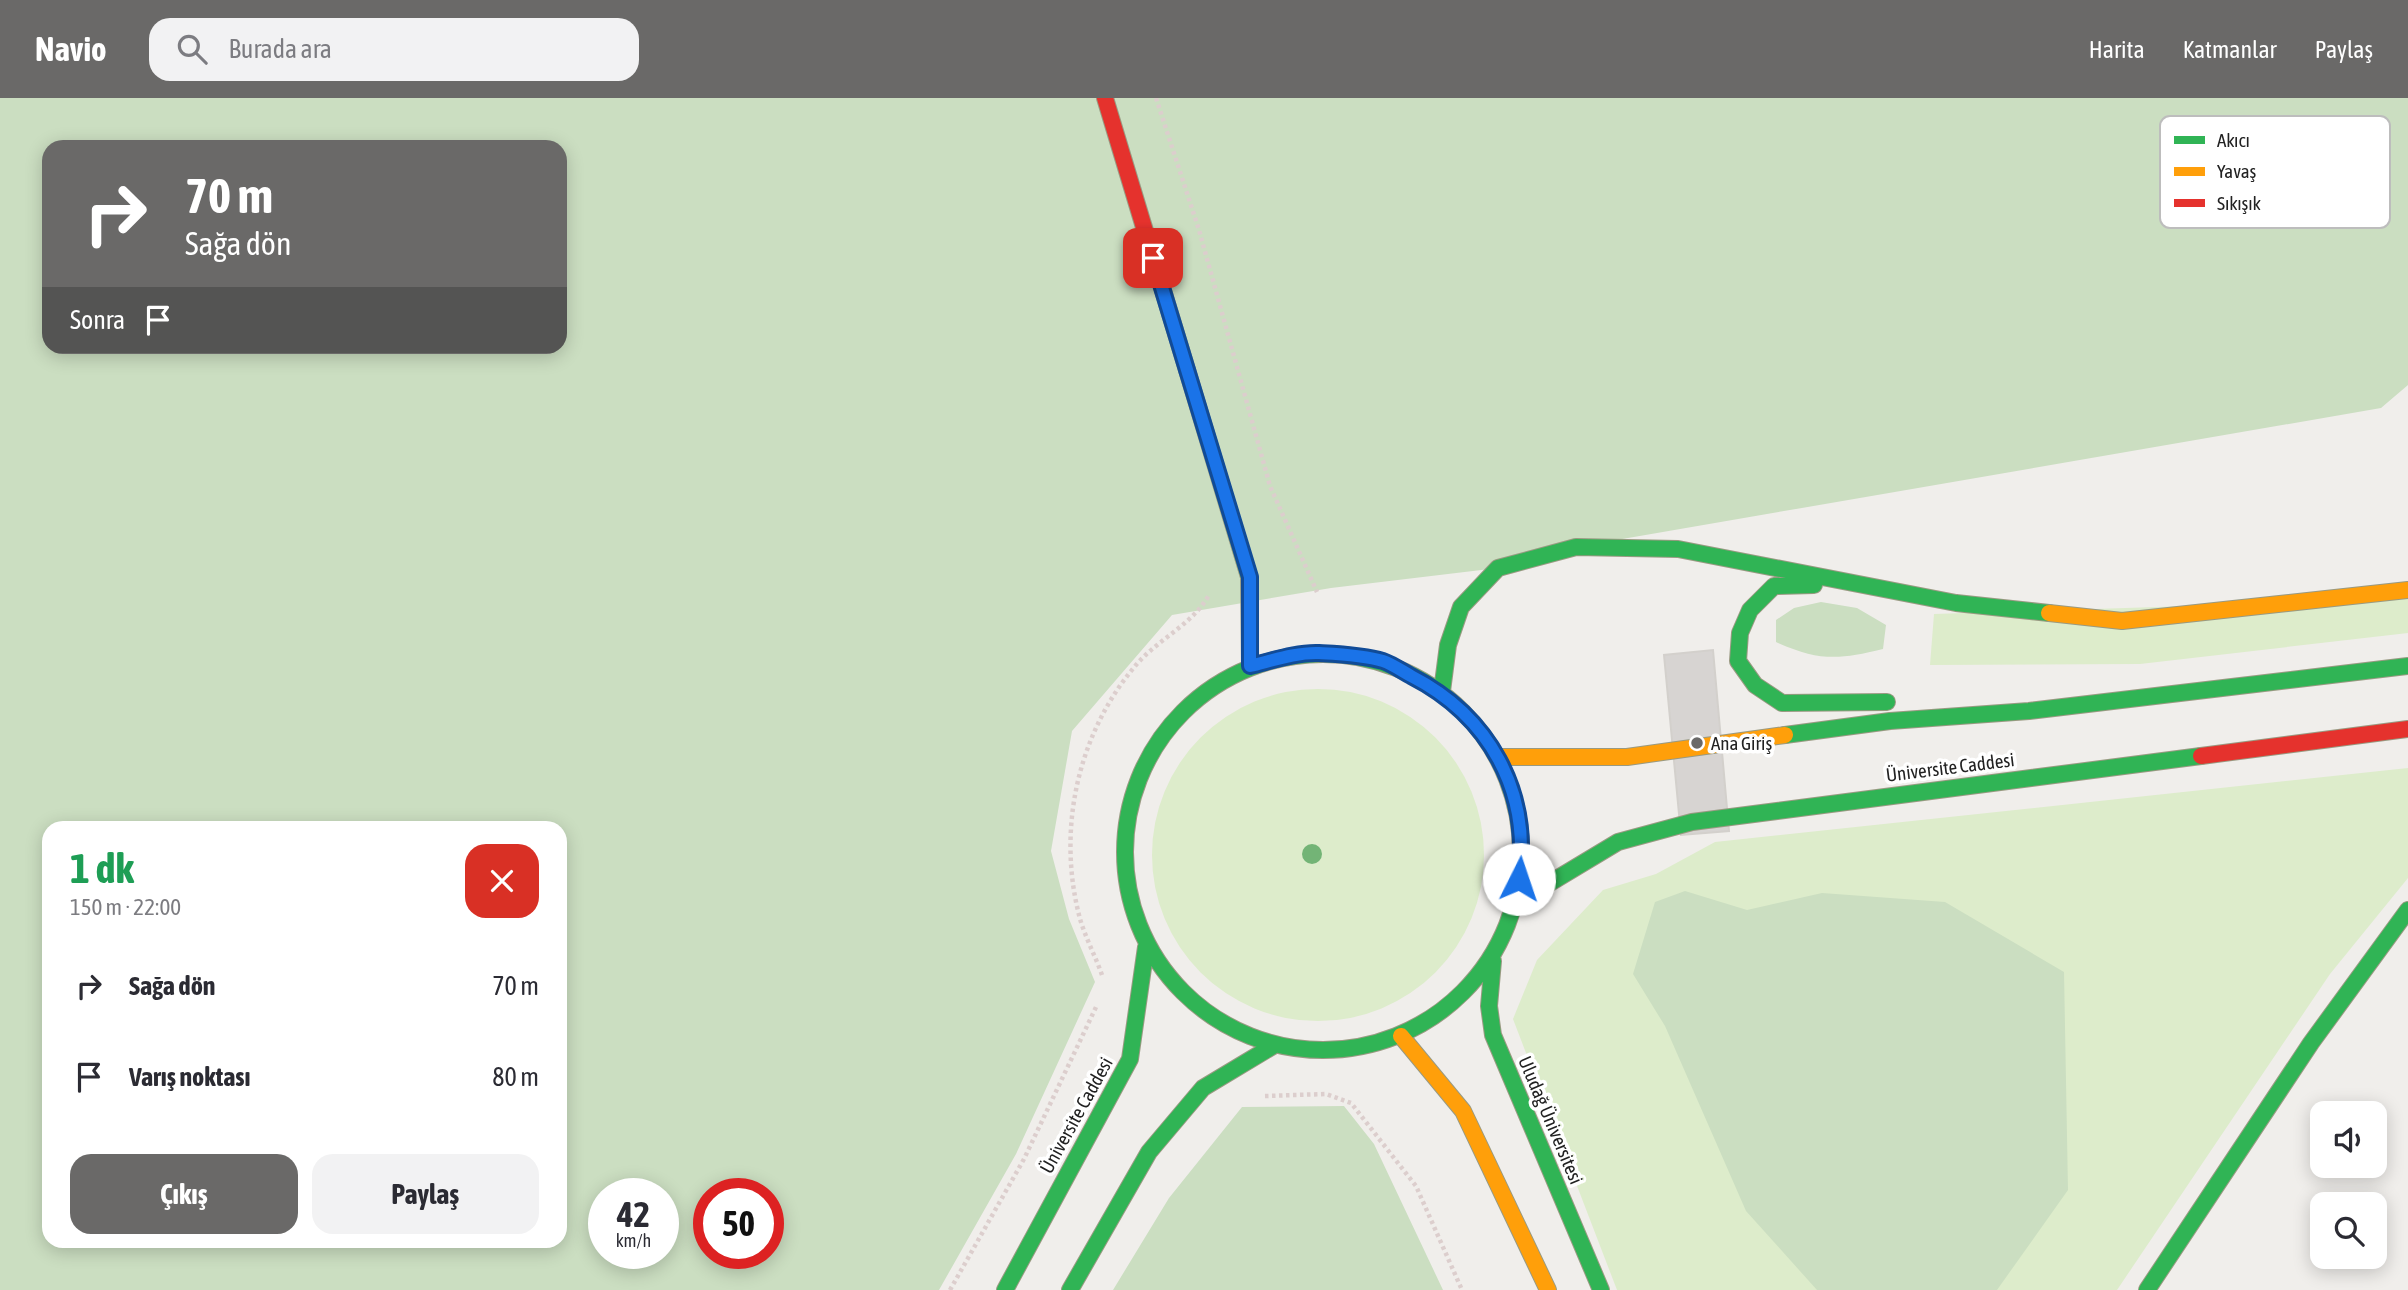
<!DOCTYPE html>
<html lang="tr">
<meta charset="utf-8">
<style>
:root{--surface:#fff;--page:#f2f2f3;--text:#2b2b33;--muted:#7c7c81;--accent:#6a6968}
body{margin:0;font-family:"Asap Condensed",sans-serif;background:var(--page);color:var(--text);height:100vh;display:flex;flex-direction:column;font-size:26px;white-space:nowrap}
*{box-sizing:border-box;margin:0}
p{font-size:23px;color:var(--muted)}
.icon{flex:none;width:38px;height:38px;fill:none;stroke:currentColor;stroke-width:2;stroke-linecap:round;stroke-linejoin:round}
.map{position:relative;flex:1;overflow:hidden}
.panel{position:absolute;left:42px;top:723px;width:525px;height:427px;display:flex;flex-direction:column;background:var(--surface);border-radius:21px;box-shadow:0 4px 18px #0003}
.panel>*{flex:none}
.top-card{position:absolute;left:42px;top:42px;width:525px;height:214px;border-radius:21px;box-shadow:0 4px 18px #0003;background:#6a6968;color:#fff;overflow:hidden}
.controls{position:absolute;left:2310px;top:1003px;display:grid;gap:14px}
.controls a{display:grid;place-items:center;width:77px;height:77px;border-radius:14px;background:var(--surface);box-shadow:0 4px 18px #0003;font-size:35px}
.speed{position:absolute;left:588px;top:1080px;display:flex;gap:14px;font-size:35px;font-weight:700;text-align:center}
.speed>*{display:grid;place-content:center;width:91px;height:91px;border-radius:50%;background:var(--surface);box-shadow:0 4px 18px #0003;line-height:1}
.speed small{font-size:18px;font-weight:400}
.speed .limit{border:10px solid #d22;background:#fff;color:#111}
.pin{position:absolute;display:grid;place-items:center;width:60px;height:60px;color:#fff;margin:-30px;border-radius:14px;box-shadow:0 4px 10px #0006}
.me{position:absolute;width:77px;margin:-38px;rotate:4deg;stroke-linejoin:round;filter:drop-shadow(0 0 5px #0008)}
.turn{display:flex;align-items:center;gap:24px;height:147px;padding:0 28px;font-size:32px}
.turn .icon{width:91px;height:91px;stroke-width:2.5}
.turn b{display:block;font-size:49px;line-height:60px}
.then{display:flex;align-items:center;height:66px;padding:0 28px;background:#0003;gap:14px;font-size:26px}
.round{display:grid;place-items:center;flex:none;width:74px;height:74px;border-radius:21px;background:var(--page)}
.headline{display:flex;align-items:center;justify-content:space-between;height:119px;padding:0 28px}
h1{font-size:42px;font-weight:700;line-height:52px;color:#1e9e55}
.action{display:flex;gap:14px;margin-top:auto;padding:14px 28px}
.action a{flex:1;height:80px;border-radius:21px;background:var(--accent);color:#fff;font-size:28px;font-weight:700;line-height:80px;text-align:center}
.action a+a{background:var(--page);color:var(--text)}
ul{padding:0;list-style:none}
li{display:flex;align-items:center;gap:21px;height:91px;padding:0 28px}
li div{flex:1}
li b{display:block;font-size:26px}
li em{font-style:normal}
header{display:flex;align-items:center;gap:42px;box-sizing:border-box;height:98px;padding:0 35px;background:var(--accent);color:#fff}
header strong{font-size:33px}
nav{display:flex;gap:38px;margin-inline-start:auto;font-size:24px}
.search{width:490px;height:63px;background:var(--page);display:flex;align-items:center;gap:18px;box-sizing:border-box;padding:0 24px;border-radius:21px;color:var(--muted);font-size:26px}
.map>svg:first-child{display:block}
.grass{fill:#ddeccb}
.forest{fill:#cbdec1;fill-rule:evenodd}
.building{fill:#d7d4d2;stroke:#d3d0cc;stroke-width:2}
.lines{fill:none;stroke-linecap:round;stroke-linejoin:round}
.fast-casing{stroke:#999a82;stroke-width:18}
.slow-casing{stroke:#999a82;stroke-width:18}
.jam-casing{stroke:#999a82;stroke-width:18}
.path{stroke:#dccecd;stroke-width:4.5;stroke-dasharray:3.5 3.5;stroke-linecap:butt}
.fast{stroke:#30b455;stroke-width:16}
.slow{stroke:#ff9f0a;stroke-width:16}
.jam{stroke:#e5322d;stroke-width:16}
.tree{fill:#73b476}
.route-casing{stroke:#114b97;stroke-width:18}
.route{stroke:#1a73e8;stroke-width:12}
.poi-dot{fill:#6a6968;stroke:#fff;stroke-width:2.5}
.labels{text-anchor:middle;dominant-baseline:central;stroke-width:7;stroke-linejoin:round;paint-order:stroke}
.poi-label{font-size:19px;fill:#222;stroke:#fff;text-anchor:start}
.street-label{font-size:19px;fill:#222;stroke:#fff}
.key{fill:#fff;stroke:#bdbdbd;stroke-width:2}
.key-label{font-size:19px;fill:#222}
</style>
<header>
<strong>Navio</strong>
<div class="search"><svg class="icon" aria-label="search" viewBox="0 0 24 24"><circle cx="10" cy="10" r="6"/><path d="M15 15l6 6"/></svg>Burada ara</div>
<nav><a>Harita</a><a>Katmanlar</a><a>Paylaş</a></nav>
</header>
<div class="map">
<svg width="2408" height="1192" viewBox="0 0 2408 1192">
<rect width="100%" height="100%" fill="#f0eeeb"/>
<!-- grass -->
<path class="grass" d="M2408,501V535L2140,566L1930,567L1934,516Z
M1152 757a166 166 0 1 1 332 0a166 166 0 1 1-332 0Z
M2408,670V780L2330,876L2117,1192H1617L1513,921L1537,862L1603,792L1656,776L1715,744Z"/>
<!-- forest -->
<path class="forest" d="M0,0H2408V287L2381,310L1576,449L1498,470L1331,490L1172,517L1072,633L1051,753L1069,821L1095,884L1016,1056L939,1192H0ZM49,49H560V248H49ZM49,730H560V1143H49ZM604,1096H663V1155H604ZM709,1096H768V1155H709Z
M1821,504L1857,510L1886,527L1883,551C1838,562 1819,563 1776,544V522L1794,510Z
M1685,793L1747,812L1822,795L1945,804L2064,874L2068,1092L1997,1192H1817L1746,1113L1665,928L1633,876L1655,804Z
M1344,1008L1374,1046L1443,1192H1113L1169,1100L1242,1009Z"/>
<!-- building -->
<path class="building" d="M1713,552L1729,733L1681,737L1664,557Z"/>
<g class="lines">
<!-- fast casing -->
<g class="fast-casing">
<path id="fast" d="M1187,272L1249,479L1250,568
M1814,487L1774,488L1750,512L1740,535L1738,563L1755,587L1782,605L1887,604
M1125 754a198 198 0 1 1 396 0a198 198 0 1 1-396 0Z
M1442,593L1448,547L1461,509L1498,470L1576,449L1678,451L1956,505L2049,515
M1785,637L1890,623L2029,613L2408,568
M1515,806L1618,744L1692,724L2201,658
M1493,863L1489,908L1493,937L1601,1192
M1005,1192L1130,961L1146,849
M1070,1192L1149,1054L1203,990L1273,948
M2147,1192L2311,945L2408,812"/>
</g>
<!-- slow casing -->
<g class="slow-casing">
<path id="slow" d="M2049,515L2122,523L2408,492
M1498,659H1627L1785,637
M1401,938L1463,1013L1548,1192"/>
</g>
<!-- jam casing -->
<g class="jam-casing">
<path id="jam" d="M1105,0L1187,272
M2201,658L2408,631"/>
</g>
<!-- path -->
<path class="path" d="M1156,0L1199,132L1270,388L1317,494
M1102,877C1095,857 1084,837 1079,817C1057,730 1078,635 1136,567C1158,541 1192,527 1209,497
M1265,998L1326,996L1351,1005L1416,1088L1462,1192
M950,1192L1024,1061L1097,907"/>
<!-- fast -->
<use href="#fast" class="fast"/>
<!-- slow -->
<use href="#slow" class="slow"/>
<!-- jam -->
<use href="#jam" class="jam"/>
</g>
<!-- trees -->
<circle class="tree" cx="1312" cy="756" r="10"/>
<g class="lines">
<!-- route casing -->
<g class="route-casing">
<path id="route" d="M1153,160L1250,479V568C1271,563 1297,554 1319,555C1338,556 1364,557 1383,563C1392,566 1402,573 1411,578C1489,618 1531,693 1519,781"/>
</g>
<!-- route -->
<use href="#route" class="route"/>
</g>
<!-- markers -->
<circle class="poi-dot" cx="1697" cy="645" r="7"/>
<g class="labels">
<!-- poi labels -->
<g class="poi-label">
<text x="1711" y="645">Ana Giriş</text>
</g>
<!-- street labels -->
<g class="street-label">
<text transform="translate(1950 669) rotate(-7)">Üniversite Caddesi</text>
<text transform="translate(1076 1017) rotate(-61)">Üniversite Caddesi</text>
<text transform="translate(1551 1022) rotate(67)">Uludağ Üniversitesi</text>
</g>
</g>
<!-- legend -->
<rect x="2160" y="18" width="230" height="112" rx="10" class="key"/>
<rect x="2174" y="38" width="31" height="8" fill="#30b455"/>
<rect x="2174" y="69" width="31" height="9" fill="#ff9f0a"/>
<rect x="2174" y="101" width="31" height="8" fill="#e5322d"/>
<g class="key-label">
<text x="2217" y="49">Akıcı</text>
<text x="2217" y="80">Yavaş</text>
<text x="2217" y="112">Sıkışık</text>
</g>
</svg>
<div class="controls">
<a><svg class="icon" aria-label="sound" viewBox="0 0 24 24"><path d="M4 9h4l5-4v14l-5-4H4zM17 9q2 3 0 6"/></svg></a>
<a><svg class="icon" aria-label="search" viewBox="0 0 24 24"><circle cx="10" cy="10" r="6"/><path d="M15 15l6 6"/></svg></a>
</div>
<div class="speed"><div>42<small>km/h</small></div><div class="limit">50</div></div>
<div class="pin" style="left:1153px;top:160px;background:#d93025"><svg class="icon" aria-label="arrive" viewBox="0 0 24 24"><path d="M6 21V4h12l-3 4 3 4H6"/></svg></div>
<svg class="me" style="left:1519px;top:781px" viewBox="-20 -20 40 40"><circle r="19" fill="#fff"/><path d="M0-13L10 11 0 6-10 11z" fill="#1a73e8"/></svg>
<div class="top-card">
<div class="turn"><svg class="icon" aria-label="right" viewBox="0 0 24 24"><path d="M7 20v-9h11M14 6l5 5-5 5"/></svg><div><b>70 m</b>Sağa dön</div></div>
<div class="then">Sonra<svg class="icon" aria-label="arrive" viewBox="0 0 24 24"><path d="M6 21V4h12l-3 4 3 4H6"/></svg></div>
</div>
<section class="panel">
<div class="headline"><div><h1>1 dk</h1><p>150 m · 22:00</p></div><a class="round" style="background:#d93025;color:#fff"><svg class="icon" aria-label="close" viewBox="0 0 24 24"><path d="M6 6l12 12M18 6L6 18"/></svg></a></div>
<ul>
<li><svg class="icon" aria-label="right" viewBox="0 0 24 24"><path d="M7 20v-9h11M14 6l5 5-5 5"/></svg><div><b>Sağa dön</b></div><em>70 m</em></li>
<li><svg class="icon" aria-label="arrive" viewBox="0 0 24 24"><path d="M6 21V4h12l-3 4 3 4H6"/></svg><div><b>Varış noktası</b></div><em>80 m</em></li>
</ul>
<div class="action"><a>Çıkış</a><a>Paylaş</a></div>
</section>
</div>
